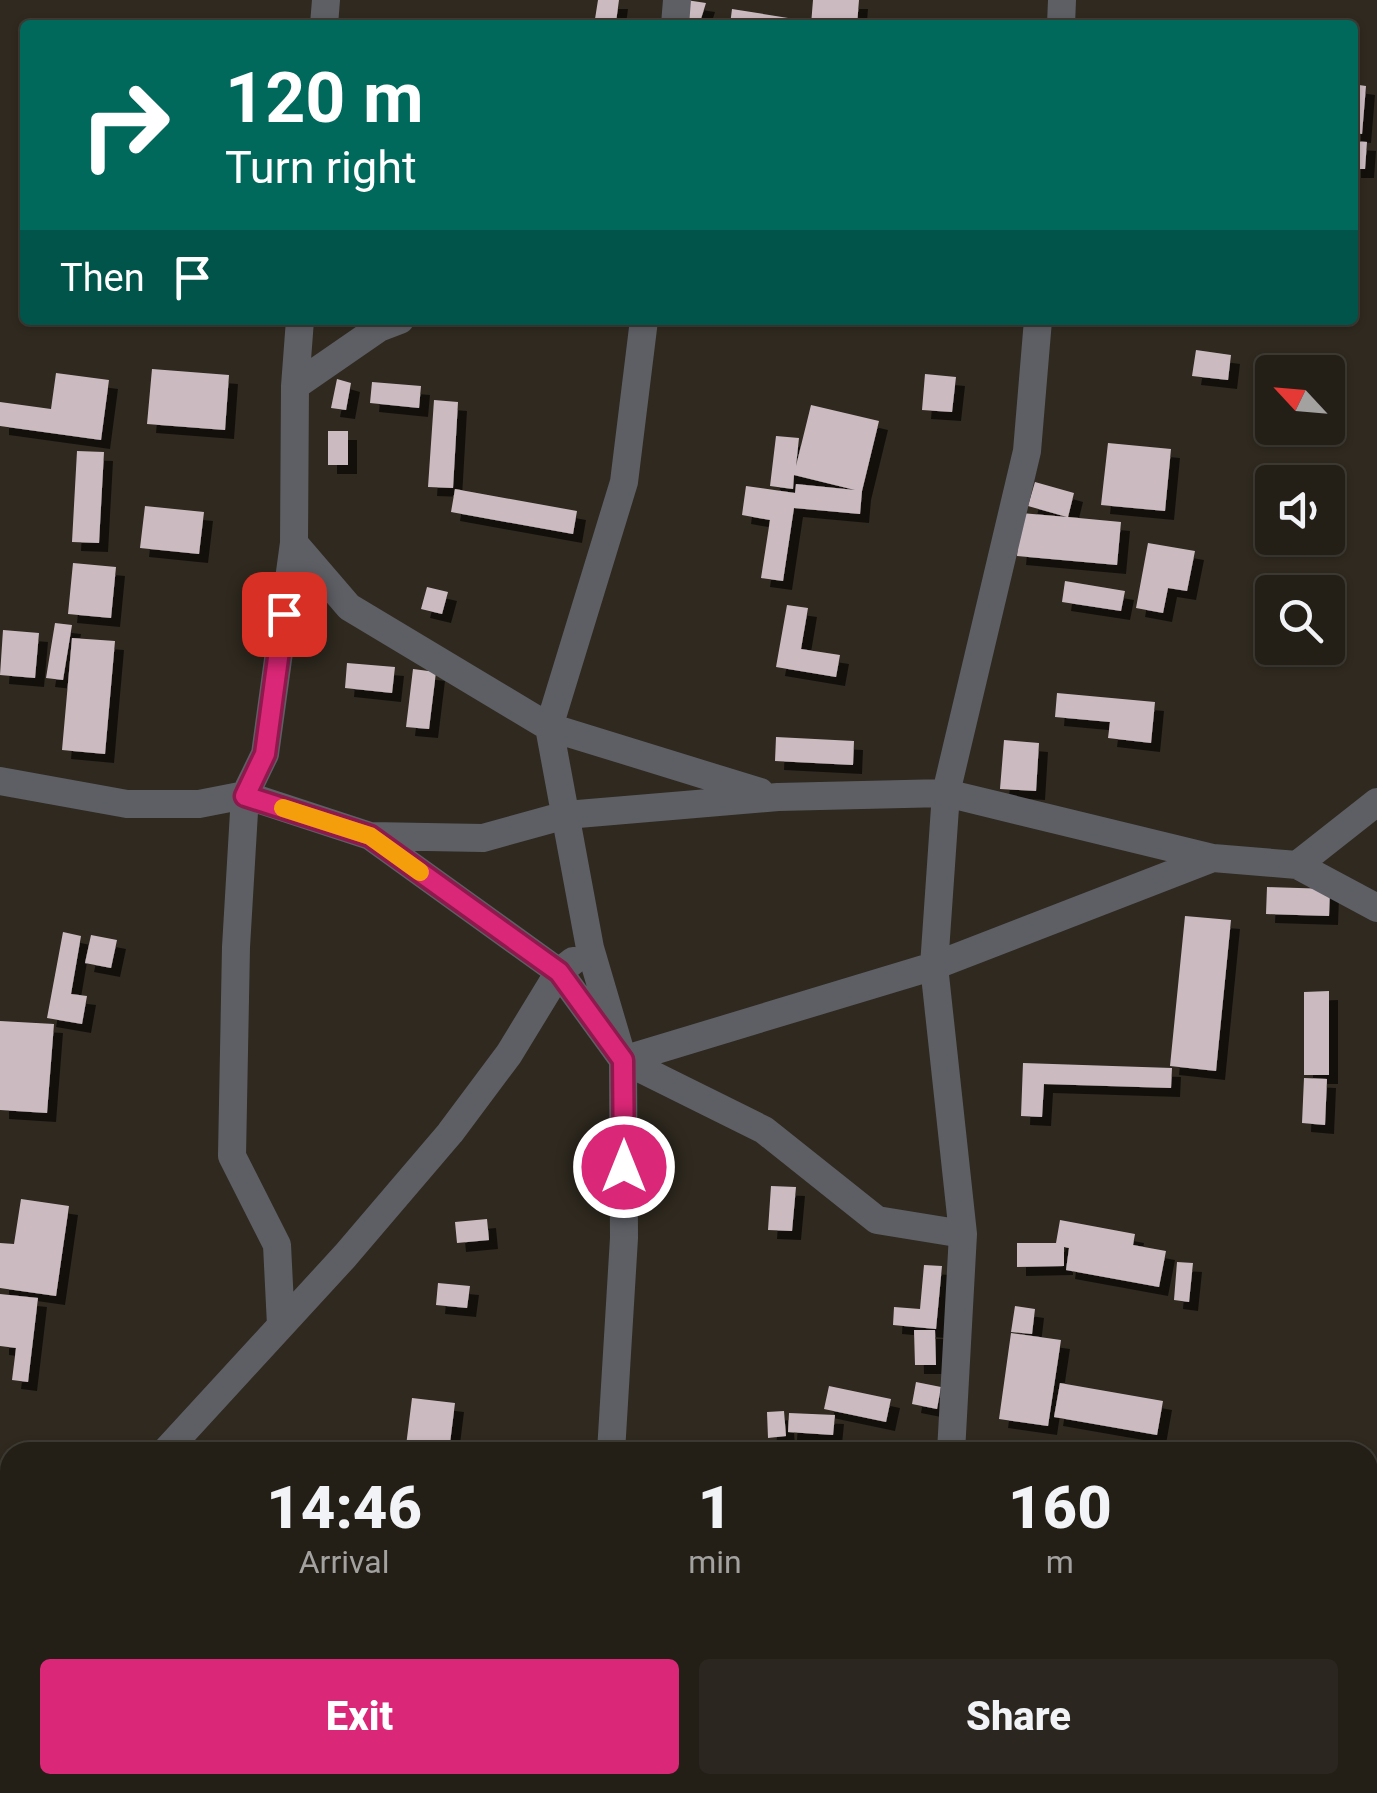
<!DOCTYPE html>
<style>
:root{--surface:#231f17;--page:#2b2720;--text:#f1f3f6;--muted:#a3a2a1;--line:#403d36;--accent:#db2777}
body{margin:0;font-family:Roboto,sans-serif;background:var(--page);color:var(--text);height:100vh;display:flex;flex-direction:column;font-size:38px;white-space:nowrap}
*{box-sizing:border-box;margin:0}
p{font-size:32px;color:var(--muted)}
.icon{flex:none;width:55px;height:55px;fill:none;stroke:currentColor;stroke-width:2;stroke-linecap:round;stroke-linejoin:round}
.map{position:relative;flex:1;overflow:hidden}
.drawer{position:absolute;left:0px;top:1442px;width:1378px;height:352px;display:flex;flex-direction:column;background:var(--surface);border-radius:30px 30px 0 0;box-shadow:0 2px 8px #0004,0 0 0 2px var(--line)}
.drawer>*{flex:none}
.banner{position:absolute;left:20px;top:20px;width:1338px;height:305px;border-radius:10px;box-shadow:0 2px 8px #0004,0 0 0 2px var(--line);background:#00695c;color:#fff;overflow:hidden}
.needle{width:65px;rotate:296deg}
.tools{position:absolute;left:1255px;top:355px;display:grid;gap:20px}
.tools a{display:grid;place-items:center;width:90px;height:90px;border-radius:10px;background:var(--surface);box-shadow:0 2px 8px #0004,0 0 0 2px var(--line);font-size:50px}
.pin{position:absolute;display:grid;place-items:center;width:85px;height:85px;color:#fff;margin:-42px;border-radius:20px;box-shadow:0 5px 15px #0006}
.me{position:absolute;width:110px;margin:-55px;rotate:0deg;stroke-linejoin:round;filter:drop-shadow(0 0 8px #0008)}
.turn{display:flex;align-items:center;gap:35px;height:210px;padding:0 40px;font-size:45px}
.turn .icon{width:130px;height:130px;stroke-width:2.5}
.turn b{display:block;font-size:70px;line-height:85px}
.then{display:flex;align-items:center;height:95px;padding:0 40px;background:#0003;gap:20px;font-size:38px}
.eta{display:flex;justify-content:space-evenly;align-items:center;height:170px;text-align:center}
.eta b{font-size:60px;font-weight:800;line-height:70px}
.button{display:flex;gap:20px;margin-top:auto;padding:20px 40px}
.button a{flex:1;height:115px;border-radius:10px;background:var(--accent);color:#fff;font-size:40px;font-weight:800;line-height:115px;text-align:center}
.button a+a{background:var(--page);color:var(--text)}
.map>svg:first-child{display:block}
.building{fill:#cbbbc1;filter:url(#shadow)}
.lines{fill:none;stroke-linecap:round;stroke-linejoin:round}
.minor{stroke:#5e5f65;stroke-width:28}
.route-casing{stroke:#8e194d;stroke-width:25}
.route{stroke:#db2777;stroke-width:18}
.slow{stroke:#f59e0b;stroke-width:18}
</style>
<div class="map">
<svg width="1377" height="1793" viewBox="0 0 1377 1793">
<defs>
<filter id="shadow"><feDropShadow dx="9" dy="9" stdDeviation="0" flood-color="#0009"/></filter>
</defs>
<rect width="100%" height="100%" fill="#2f291f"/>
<!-- building -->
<path class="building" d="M598,0H619L616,22L595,19Z
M686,0L706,3L699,25H680Z
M813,0H859L857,25H811Z
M732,9L807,21V25H730Z
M1352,84L1366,86L1362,134L1352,133Z
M1352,141L1367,142L1365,169H1352Z
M1196,350L1231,355L1228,380L1192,376Z
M152,369L229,375L225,430L147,424Z
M56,373L109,380L101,440L0,426V402L51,409Z
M925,374L956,377L952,412L922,410Z
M337,379L351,383L346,410L331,408Z
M372,382L421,386L419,408L370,403Z
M434,400L458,402L453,488L428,487Z
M811,405L879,421L862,491L860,514L794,508L783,581L761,578L770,520L742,515L746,486L795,493L796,484L855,490L794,475L793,489L770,486L776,436L799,438L796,466Z
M328,431H348V465H328Z
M1108,443L1171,449L1165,511L1101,505Z
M77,451L104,452L99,543L72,542Z
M1035,482L1074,493L1068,517L1121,522L1117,565L1017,556L1021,513L1067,517L1028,506Z
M455,489L577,511L573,534L451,512Z
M145,506L204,512L199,554L140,548Z
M1148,543L1195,551L1187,591L1168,588L1163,613L1136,608Z
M73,563L116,567L111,618L68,614Z
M1065,581L1125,591L1121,611L1062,602Z
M427,587L448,592L442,614L421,609Z
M787,605L808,608L801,649L840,655L836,677L776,667Z
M55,623L72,625L63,680L46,678Z
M3,630L39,633L35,678L0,675Z
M72,638L115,641L105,754L62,750Z
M347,663L395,667L392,693L345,688Z
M413,669L436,672L429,729L406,727Z
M1057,693L1155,702L1151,743L1108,738L1110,722L1055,717Z
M776,737L854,741L853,765L775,761Z
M1004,740L1039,743L1036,791L1000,789Z
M1267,887L1330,889L1329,916L1266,914Z
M1185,916L1231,920L1216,1071L1170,1066Z
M63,932L81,936L71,994L87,996L82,1024L47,1018Z
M91,935L117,940L111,968L85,963Z
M1329,991V1075H1304V992Z
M0,1021L54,1024L47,1113L0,1110Z
M1023,1063L1172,1068L1171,1088L1044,1084L1042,1117L1021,1116Z
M1304,1078L1327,1079L1325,1125L1302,1123Z
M771,1186L796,1187L792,1231L768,1230Z
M21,1199L69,1206L56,1296L0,1288V1243L14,1244Z
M487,1219L489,1240L457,1243L455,1222Z
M1060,1220L1135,1234L1133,1245L1166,1251L1159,1287L1066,1270L1069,1248L1064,1247V1266L1017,1267V1243H1056Z
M1177,1262L1193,1263L1189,1302L1174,1300Z
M924,1265L942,1266L936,1329L893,1325L894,1307L920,1309Z
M438,1283L470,1286L467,1308L436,1305Z
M0,1294L38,1298L28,1382L12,1380L16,1348L0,1346Z
M1015,1306L1035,1309L1032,1334L1011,1332Z
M914,1330H935L936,1365H915Z
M1011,1333L1061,1340L1048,1426L999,1419Z
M916,1382L941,1387L937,1409L912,1404Z
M1060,1383L1163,1401L1157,1435L1054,1417Z
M829,1386L891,1399L886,1422L824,1409Z
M412,1398L455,1403L449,1451L406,1446Z
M784,1411L786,1436L768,1438L767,1412Z
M789,1413L835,1415L833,1435L788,1432Z
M760,1442L787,1444V1452H759Z"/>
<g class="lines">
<!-- minor -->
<path class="minor" d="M324,25L326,0
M675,25L677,0
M1061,25L1062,0
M295,386L379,328L400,320
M294,543L349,607L549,727L760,792
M0,781L127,804H199L245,795L370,836L483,838L566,815L778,797L946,793L1213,858L1297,865L1377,908
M370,836L559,972L623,1060L764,1130L877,1220L963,1234
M1297,865L1377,802
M623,1060L934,966L1213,858
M281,1325L277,1245L232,1156L236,947L245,795L265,754L294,543L295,386L300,320
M165,1452L345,1256L450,1133L509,1054L559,972L573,961
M611,1452L624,1238L623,1060L590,948L549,727L624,482L644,320
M951,1452L963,1234L934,966L946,793L1027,451L1038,320
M1368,1535L1377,1528
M0,1591L10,1584
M0,1729L10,1728
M283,1785L314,1793
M612,1785V1793
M51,1793L53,1785
M934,1793L935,1785
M1154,1793L1161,1785"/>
</g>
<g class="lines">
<!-- route casing -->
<g class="route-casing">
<path id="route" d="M284,614L265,754L245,796L370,836L559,972L623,1060L624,1167"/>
</g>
<!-- route -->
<use href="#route" class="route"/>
<!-- slow -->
<path class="slow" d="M283,808L370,836L420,872"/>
</g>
</svg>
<div class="tools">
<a><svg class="needle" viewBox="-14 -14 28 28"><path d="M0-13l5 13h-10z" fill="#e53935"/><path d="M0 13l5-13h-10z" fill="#a3a2a1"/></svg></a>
<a><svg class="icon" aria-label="sound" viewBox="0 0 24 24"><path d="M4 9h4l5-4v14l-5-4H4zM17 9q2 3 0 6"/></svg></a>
<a><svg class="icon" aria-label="search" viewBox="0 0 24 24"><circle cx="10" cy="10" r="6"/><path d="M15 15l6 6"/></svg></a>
</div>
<div class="pin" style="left:284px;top:614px;background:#d93025"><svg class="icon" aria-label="arrive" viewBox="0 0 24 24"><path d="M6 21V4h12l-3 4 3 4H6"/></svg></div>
<svg class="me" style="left:624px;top:1167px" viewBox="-20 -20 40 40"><circle r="17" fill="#db2777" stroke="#fff" stroke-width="3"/><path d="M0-11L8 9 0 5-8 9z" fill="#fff"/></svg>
<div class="banner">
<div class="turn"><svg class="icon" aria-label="right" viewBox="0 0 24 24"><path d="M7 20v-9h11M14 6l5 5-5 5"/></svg><div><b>120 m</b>Turn right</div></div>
<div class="then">Then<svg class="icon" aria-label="arrive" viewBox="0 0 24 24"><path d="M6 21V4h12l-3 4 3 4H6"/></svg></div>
</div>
<section class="drawer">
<div class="eta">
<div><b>14:46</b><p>Arrival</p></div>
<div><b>1</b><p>min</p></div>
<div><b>160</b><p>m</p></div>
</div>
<div class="button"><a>Exit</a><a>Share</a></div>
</section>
</div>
